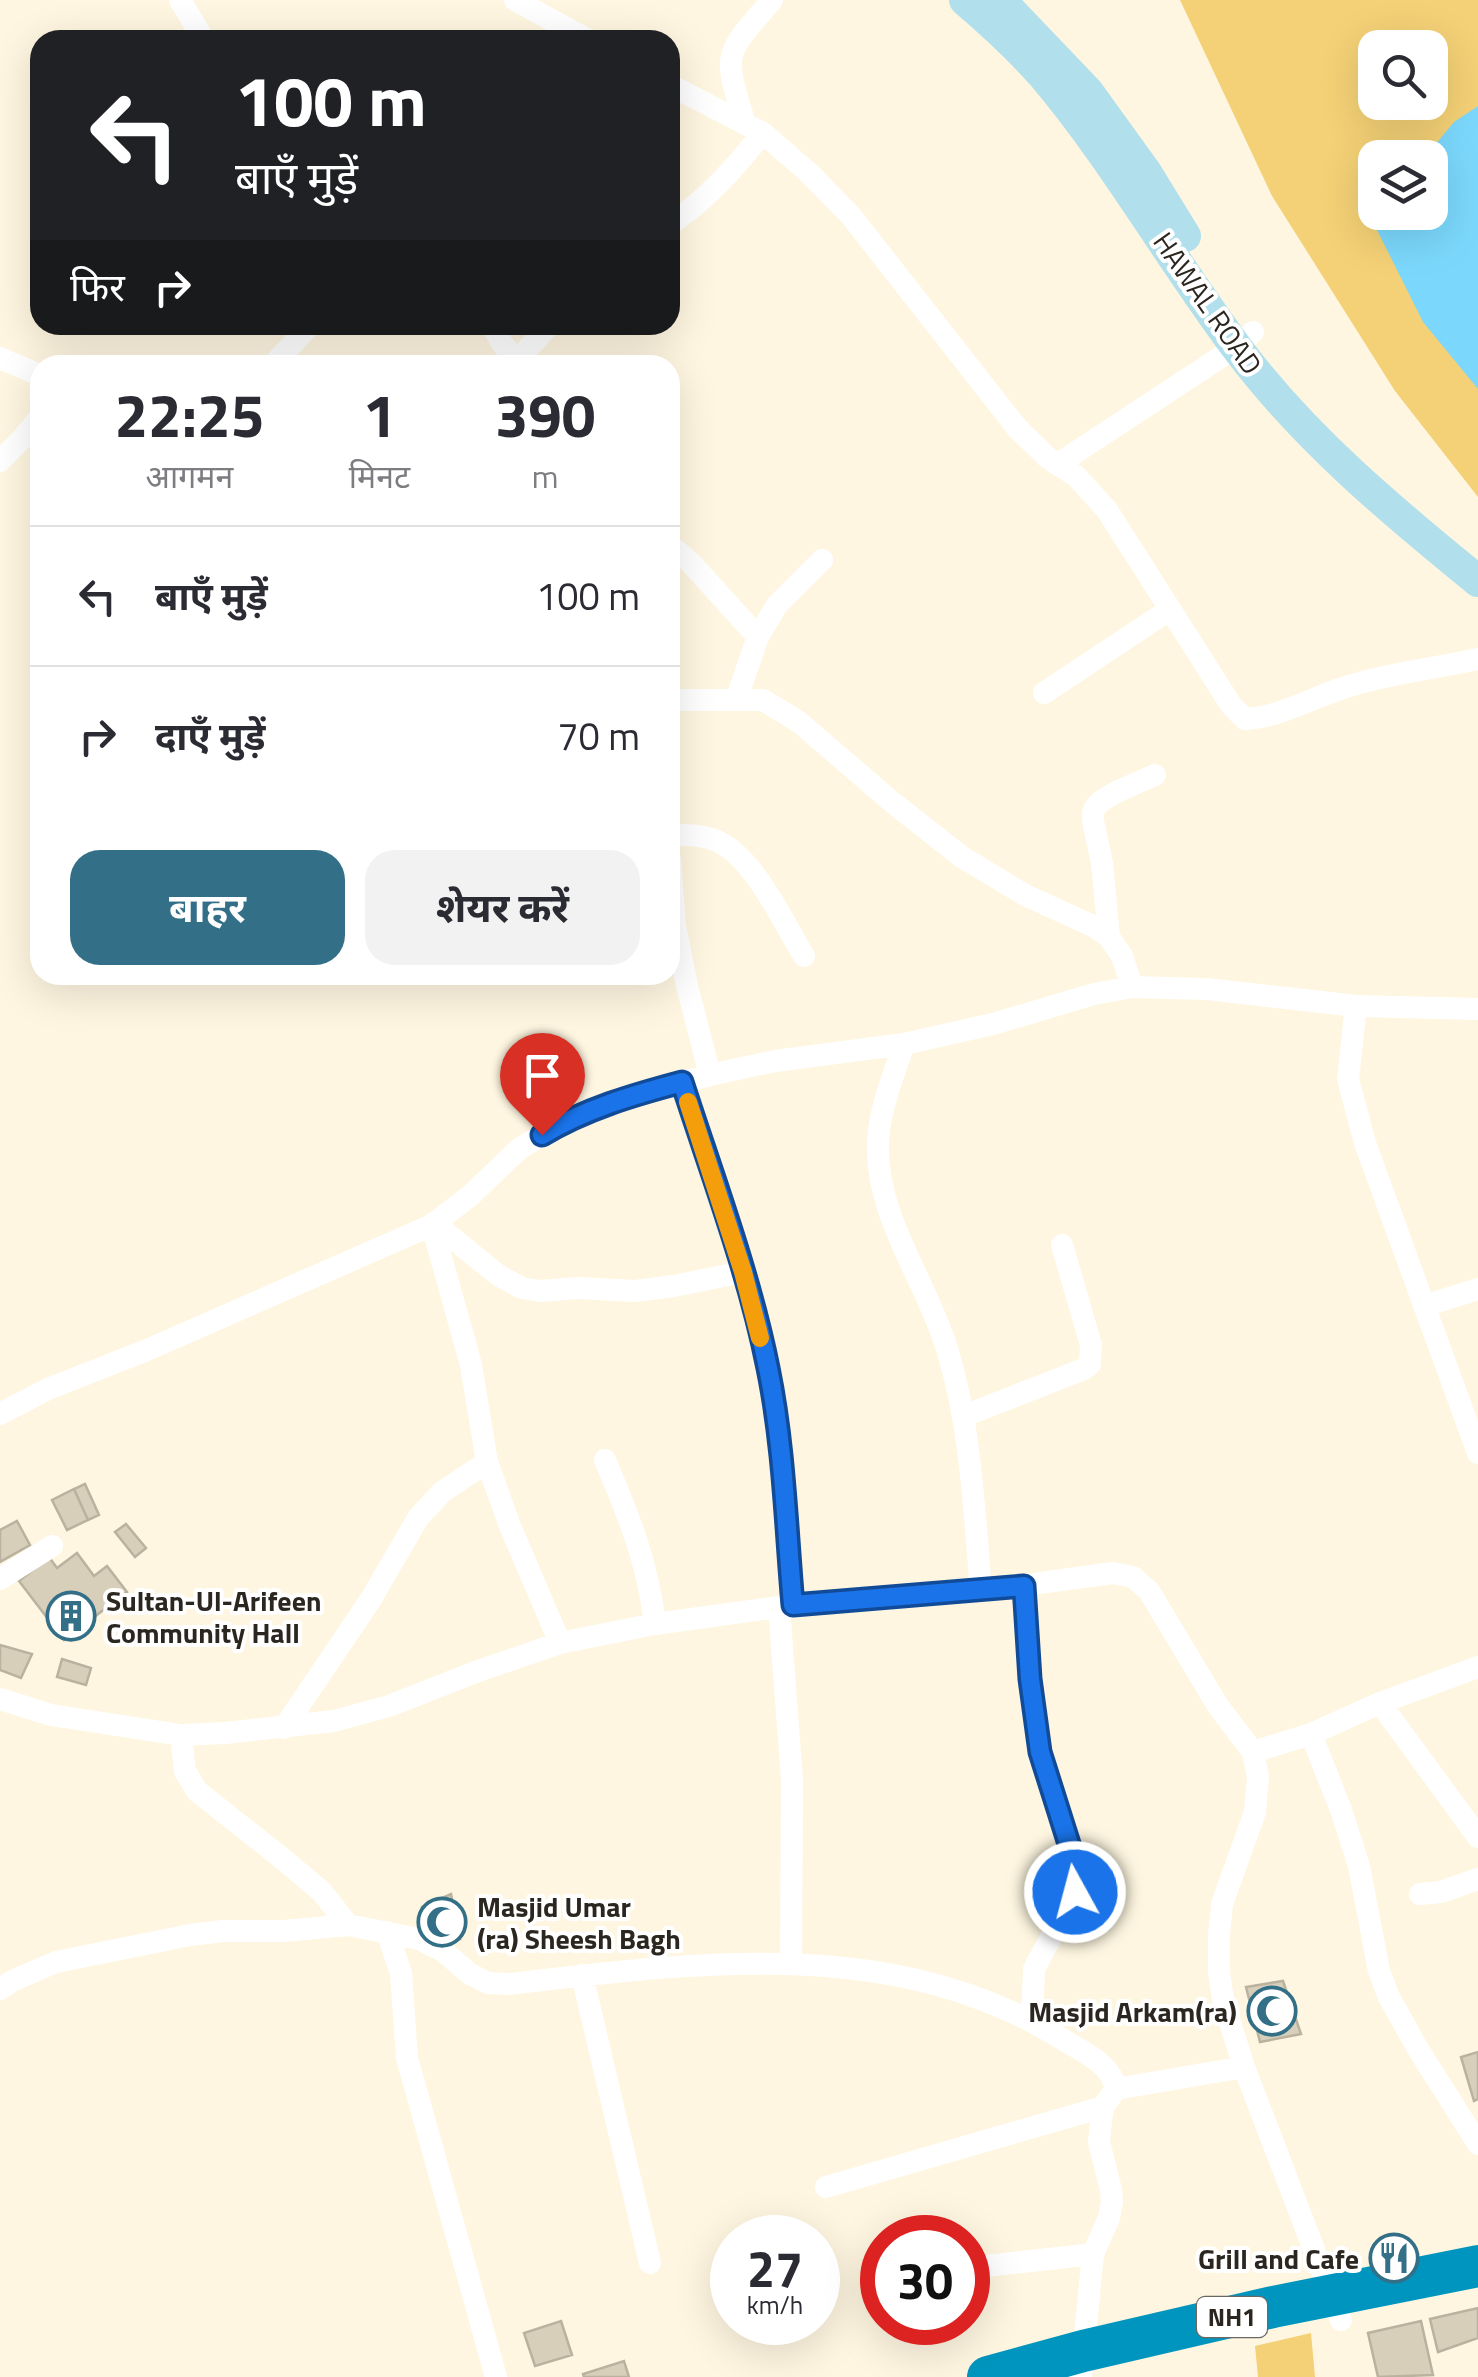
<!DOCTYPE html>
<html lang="hi">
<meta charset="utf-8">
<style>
:root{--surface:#fff;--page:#f2f2f3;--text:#2b2b33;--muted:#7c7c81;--line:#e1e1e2;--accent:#337087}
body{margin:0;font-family:"Titillium Web","Noto Sans Devanagari",sans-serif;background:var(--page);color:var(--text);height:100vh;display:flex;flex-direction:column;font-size:38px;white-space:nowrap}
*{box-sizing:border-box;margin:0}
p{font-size:32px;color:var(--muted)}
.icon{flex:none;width:55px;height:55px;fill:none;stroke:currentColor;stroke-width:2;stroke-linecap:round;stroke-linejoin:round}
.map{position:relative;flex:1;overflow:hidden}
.panel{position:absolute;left:30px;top:355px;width:650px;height:630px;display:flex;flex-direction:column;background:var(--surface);border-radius:30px;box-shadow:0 10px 40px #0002}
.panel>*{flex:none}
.hud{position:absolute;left:30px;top:30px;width:650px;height:305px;border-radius:30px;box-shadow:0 10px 40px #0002;background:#202124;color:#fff;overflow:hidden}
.fabs{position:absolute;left:1358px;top:30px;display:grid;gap:20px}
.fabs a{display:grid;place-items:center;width:90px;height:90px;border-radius:20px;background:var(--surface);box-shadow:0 10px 40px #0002;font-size:50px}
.speed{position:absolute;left:710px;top:2215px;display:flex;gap:20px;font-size:50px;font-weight:700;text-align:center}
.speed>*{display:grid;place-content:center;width:130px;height:130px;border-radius:50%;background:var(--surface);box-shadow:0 10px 40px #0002;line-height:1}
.speed small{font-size:25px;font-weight:400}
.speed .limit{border:15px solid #d22;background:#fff;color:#111}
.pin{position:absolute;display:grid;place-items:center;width:85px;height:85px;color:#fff;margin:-102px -42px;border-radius:50% 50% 50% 0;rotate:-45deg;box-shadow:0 0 10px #0007}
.pin .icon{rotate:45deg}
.me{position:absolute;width:110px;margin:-55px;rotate:353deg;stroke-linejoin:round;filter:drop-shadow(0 0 8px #0008)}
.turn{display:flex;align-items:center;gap:35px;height:210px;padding:0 40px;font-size:45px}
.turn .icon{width:130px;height:130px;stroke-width:2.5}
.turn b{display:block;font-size:70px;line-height:85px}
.then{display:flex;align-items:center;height:95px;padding:0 40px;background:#0003;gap:20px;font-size:38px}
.eta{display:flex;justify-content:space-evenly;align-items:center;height:170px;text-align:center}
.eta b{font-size:60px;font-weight:700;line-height:70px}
.action{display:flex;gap:20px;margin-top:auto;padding:20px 40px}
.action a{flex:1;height:115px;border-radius:30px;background:var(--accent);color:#fff;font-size:40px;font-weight:700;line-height:115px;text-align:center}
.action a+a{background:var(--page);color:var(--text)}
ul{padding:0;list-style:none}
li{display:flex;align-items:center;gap:30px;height:140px;padding:0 40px;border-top:2px solid var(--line)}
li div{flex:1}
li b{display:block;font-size:38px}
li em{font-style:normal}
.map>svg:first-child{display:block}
.green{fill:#f4d176;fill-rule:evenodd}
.water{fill:#7bd8fc}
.building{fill:#d7cfba;stroke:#bab29e;stroke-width:2.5}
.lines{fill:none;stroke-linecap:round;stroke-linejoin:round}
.street{stroke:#fff;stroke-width:22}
.secondary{stroke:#b2dfec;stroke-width:32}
.highway{stroke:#0095be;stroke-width:42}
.route-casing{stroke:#114b97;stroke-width:25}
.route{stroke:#1a73e8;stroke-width:18}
.slow{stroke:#f59e0b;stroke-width:18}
.labels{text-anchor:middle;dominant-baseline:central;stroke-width:8;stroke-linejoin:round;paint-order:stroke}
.shield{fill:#fff;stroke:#6b6863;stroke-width:2.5}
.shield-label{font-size:25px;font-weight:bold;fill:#2b2720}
.street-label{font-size:28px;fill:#2b2720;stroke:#fff}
.poi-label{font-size:28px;font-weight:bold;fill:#2b2720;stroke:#fff;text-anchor:start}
</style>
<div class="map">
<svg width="1478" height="2377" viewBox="0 0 1478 2377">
<rect width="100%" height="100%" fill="#fef6e0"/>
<!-- green -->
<path class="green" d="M1180,0H1478V497L1395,391L1272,196ZM1375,48H1430V102H1375ZM1375,158H1430V212H1375Z
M1311,2333L1315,2377H1258L1255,2346Z"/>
<!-- water -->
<path class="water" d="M1478,106V389L1423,322L1373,222L1381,213L1430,212V158L1425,157L1454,122Z"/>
<!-- building -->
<path class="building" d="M85,1484L99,1515L88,1520L74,1489Z
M74,1489L88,1520L67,1530L52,1500Z
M17,1521L30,1545L0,1562V1530Z
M126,1524L146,1548L135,1557L115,1532Z
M77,1553L94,1576L107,1566L127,1592L64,1640L19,1581L49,1557L57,1568Z
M0,1645L32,1654L21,1678L0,1670Z
M62,1659L91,1668L86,1685L57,1677Z
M451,1894L460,1939L432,1938L422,1907Z
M1283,1981L1301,2034L1260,2042L1246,1987Z
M1478,2052V2099L1474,2101L1461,2057Z
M1478,2308V2338L1438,2352L1430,2319Z
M561,2321L572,2355L535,2366L524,2333Z
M1421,2321L1433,2375L1378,2377L1368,2333Z
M624,2361L629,2377H584L583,2374Z"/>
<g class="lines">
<!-- street -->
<path class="street" d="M180,0L204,40
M515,0L588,40
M670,85L763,133L809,173L851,216L1018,429L1048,458L1076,476L1107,510L1231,705L1245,719C1283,717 1318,694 1356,684C1396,672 1437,668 1478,659
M745,124C723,51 723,57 772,0
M670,224C707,200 735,167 763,133
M492,325L503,345L522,365
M0,358L40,375
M517,360L550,325
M273,365L310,325
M0,461L22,439L40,417
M1058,464L1236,347L1253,332
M670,551L676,550L690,562L758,637
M1044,693L1169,610
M670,700H763L799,722L892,802L962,857L1025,895L1093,926L1109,937L1122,956L1132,987
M736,700L758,637L777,605L822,560
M670,835C687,835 701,834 717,841C754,857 783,922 804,956
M670,860L675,926L687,986L710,1075
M1109,937L1102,863L1093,821C1093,813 1092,811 1098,804C1109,793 1140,782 1155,775
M1356,1006L1348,1079L1365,1143L1478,1453
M904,1044C893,1077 878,1112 878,1147C877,1219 927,1282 947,1349C971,1427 974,1509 981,1591
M682,1082C712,1176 749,1271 768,1368C784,1446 786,1526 793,1605
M434,1223L498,1275L522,1288L540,1291L578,1288L635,1291L674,1286L743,1272
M432,1225L471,1365L487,1462L510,1526L560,1643
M1424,1306L1478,1289
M0,1414L48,1389L147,1350L432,1225L470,1196L519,1149L565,1121L623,1098L710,1075L775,1061L904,1044L993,1024L1094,994L1132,987L1207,989L1356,1006L1478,1009
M964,1416L1084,1369L1090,1364L1091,1345L1062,1245
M605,1460C630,1519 647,1560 655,1624
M0,1579L52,1546
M1024,1586L1030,1679L1040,1752L1076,1865L1078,1881L1075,1892L1034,1969L1032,2021
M779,1607L792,1780L791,1963
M0,1699L51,1715L181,1735L185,1771L197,1791L283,1859L322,1892L348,1925
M1380,1703L1478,1837
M284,1728L371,1599L418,1518L442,1492L487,1462
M1311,1734L1341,1810L1359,1866L1379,1971L1389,1997L1418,2049L1478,2144
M181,1735L225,1733L334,1721L389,1706L478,1671L560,1643L655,1624L793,1605L981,1591L1113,1573L1133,1577L1149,1591L1218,1706L1253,1752L1311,1734L1380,1703L1478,1667
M1253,1752L1258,1777L1255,1812L1222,1904L1219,1935V1972L1223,2000L1244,2067L1341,2320
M1420,1894L1441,1892L1478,1879
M387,1932L401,1973L407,2058L496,2377
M582,1975L650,2263
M0,1989L12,1981L56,1962L190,1935L223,1931H284L348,1925L419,1939L443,1951L470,1974L488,1983L510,1984C695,1962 896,1935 1062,2039C1083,2052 1111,2063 1116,2089L1103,2107L1101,2121L1099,2142L1111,2190L1112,2202L1109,2218L1093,2254L1081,2377
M1116,2089L1244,2067
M826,2187L1103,2107
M968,2268L1093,2254"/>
<!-- secondary -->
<path class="secondary" d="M965,0C992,23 1018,47 1042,74C1115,160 1170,259 1237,348C1304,438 1392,511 1478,581
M1000,0L1088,92L1145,171L1185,236"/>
<!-- highway -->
<path class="highway" d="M988,2377L1083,2351L1273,2307L1478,2266"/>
</g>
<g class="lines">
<!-- route casing -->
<g class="route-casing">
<path id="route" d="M542,1135C585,1109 633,1095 682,1082C712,1175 749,1273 768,1368C784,1446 786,1526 793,1605L1024,1586L1030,1679L1040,1752L1076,1866L1078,1881L1075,1892"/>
</g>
<!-- route -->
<use href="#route" class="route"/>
<!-- slow -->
<path class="slow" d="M688,1102L743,1272L760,1338"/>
</g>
<!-- icons -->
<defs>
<g id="building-ring" transform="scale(2.5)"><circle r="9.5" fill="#fff" stroke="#337087" stroke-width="1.5"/><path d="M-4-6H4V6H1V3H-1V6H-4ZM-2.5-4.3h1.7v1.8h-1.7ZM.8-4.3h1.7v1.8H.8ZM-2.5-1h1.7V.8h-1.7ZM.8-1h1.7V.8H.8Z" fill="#337087"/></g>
<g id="mosque-ring" transform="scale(2.5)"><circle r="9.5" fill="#fff" stroke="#337087" stroke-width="1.5"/><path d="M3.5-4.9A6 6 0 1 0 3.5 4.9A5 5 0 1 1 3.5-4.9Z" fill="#337087"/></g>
<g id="restaurant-ring" transform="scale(2.5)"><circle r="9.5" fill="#fff" stroke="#337087" stroke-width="1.5"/><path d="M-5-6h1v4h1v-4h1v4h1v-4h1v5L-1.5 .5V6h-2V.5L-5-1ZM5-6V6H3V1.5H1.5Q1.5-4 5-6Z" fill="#337087"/></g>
</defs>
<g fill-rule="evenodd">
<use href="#building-ring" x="71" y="1616"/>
<use href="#mosque-ring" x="442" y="1922"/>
<use href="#mosque-ring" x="1272" y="2011"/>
<use href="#restaurant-ring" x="1394" y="2258"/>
</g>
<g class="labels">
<!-- shield labels -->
<rect class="shield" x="1197" y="2297" width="70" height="40" rx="8"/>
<g class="shield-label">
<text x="1232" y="2317">NH1</text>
</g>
<!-- street labels -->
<g class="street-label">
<text transform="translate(1208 303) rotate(55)">HAWAL ROAD</text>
</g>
<!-- poi labels -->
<g class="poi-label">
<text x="106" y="1600">Sultan-Ul-Arifeen<tspan x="106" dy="32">Community Hall</tspan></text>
<text x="477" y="1906">Masjid Umar<tspan x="477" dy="32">(ra) Sheesh Bagh</tspan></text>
<text x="1237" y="2011" text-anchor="end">Masjid Arkam(ra)</text>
<text x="1359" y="2258" text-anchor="end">Grill and Cafe</text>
</g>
</g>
</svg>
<div class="fabs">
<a><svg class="icon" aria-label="search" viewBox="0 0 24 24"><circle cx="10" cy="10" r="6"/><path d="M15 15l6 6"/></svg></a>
<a><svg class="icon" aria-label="layers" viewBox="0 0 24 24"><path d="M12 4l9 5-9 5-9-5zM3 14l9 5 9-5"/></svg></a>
</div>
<div class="speed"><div>27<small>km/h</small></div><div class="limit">30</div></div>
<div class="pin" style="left:542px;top:1135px;background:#d93025"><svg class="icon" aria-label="arrive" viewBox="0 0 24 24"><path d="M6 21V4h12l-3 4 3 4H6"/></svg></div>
<svg class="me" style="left:1075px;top:1892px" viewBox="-20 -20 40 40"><circle r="17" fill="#1a73e8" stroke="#fff" stroke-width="3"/><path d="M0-11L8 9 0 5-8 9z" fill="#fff"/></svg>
<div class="hud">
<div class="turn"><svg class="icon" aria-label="left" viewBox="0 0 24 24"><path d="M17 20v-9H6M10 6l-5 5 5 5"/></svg><div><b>100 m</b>बाएँ मुड़ें</div></div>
<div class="then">फिर<svg class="icon" aria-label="right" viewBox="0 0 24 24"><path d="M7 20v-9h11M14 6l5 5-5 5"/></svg></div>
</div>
<section class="panel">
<div class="eta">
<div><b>22:25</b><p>आगमन</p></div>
<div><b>1</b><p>मिनट</p></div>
<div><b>390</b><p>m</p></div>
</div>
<ul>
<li><svg class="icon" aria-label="left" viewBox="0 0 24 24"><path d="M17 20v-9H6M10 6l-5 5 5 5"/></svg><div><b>बाएँ मुड़ें</b></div><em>100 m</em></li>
<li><svg class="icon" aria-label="right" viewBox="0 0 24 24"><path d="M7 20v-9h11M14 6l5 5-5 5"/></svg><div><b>दाएँ मुड़ें</b></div><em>70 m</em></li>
</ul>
<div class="action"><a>बाहर</a><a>शेयर करें</a></div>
</section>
</div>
